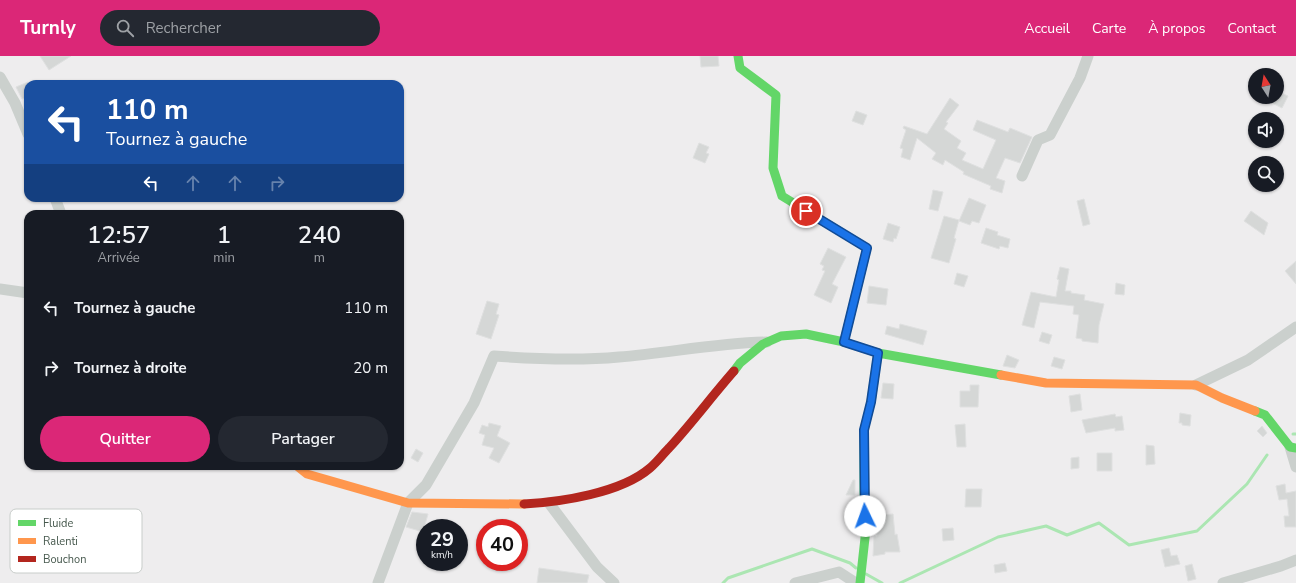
<!DOCTYPE html>
<html lang="fr">
<meta charset="utf-8">
<style>
:root{--surface:#171b24;--page:#242831;--text:#f1f3f6;--muted:#9ea1a6;--accent:#db2777}
body{margin:0;font-family:"Nunito Sans",sans-serif;background:var(--page);color:var(--text);height:100vh;display:flex;flex-direction:column;font-size:15px;white-space:nowrap}
*{box-sizing:border-box;margin:0}
p{font-size:13px;color:var(--muted)}
.icon{flex:none;width:22px;height:22px;fill:none;stroke:currentColor;stroke-width:2;stroke-linecap:round;stroke-linejoin:round}
.map{position:relative;flex:1;overflow:hidden}
.side{position:absolute;left:24px;top:154px;width:380px;height:260px;display:flex;flex-direction:column;background:var(--surface);border-radius:12px;box-shadow:0 1px 3px #0004}
.side>*{flex:none}
.hud{position:absolute;left:24px;top:24px;width:380px;height:122px;border-radius:12px;box-shadow:0 1px 3px #0004;background:#1a4fa0;color:#fff;overflow:hidden}
.needle{width:26px;rotate:349deg}
.buttons{position:absolute;left:1248px;top:12px;display:grid;gap:8px}
.buttons a{display:grid;place-items:center;width:36px;height:36px;border-radius:50%;background:var(--surface);box-shadow:0 1px 3px #0004;font-size:20px}
.speed{position:absolute;left:416px;top:463px;display:flex;gap:8px;font-size:20px;font-weight:700;text-align:center}
.speed>*{display:grid;place-content:center;width:52px;height:52px;border-radius:50%;background:var(--surface);box-shadow:0 1px 3px #0004;line-height:1}
.speed small{font-size:10px;font-weight:400}
.speed .limit{border:6px solid #d22;background:#fff;color:#111}
.pin{position:absolute;display:grid;place-items:center;width:34px;height:34px;color:#fff;margin:-17px;border:2px solid #fff;border-radius:50%;box-shadow:0 1px 4px #0007}
.me{position:absolute;width:44px;margin:-22px;rotate:357deg;stroke-linejoin:round;filter:drop-shadow(0 0 3px #0008)}
.turn{display:flex;align-items:center;gap:14px;height:84px;padding:0 16px;font-size:18px}
.turn .icon{width:52px;height:52px;stroke-width:2.5}
.turn b{display:block;font-size:28px;line-height:34px}
.lanes{display:flex;align-items:center;height:38px;padding:0 16px;background:#0003;justify-content:center;gap:20px;direction:ltr}
.lanes .off{opacity:.35}
.eta{display:flex;justify-content:space-evenly;align-items:center;height:68px;text-align:center}
.eta b{font-size:24px;font-weight:600;line-height:28px}
.button{display:flex;gap:8px;margin-top:auto;padding:8px 16px}
.button a{flex:1;height:46px;border-radius:24px;background:var(--accent);color:#fff;font-size:16px;font-weight:600;line-height:46px;text-align:center}
.button a+a{background:var(--page);color:var(--text)}
ul{padding:0;list-style:none}
li{display:flex;align-items:center;gap:12px;height:60px;padding:0 16px}
li div{flex:1}
li b{display:block;font-size:15px}
li em{font-style:normal}
header{display:flex;align-items:center;gap:24px;box-sizing:border-box;height:56px;padding:0 20px;background:var(--accent);color:#fff}
header strong{font-size:19px}
nav{display:flex;gap:22px;margin-inline-start:auto;font-size:14px}
.search{width:280px;height:36px;background:var(--page);display:flex;align-items:center;gap:10px;box-sizing:border-box;padding:0 14px;border-radius:22px;color:var(--muted);font-size:15px}
.map>svg:first-child{display:block}
.lines{fill:none;stroke-linecap:round;stroke-linejoin:round}
.stream{stroke:#abe6b2;stroke-width:3}
.building{fill:#d5d7d6;stroke:#dfe0e0}
.street{stroke:#cbd0cd;stroke-width:11}
.fast{stroke:#63d668;stroke-width:9}
.slow{stroke:#ff974d;stroke-width:9}
.jam{stroke:#b3261e;stroke-width:9}
.route-casing{stroke:#114b97;stroke-width:10}
.route{stroke:#1a73e8;stroke-width:7}
.key{fill:#fff;stroke:#c8cdca;stroke-width:1}
.key-label{font-size:11px;fill:#46584d}
</style>
<header>
<strong>Turnly</strong>
<div class="search"><svg class="icon" aria-label="search" viewBox="0 0 24 24"><circle cx="10" cy="10" r="6"/><path d="M15 15l6 6"/></svg>Rechercher</div>
<nav><a>Accueil</a><a>Carte</a><a>À propos</a><a>Contact</a></nav>
</header>
<div class="map">
<svg width="1296" height="527" viewBox="0 0 1296 527">
<rect width="100%" height="100%" fill="#eeedee"/>
<g class="lines">
<!-- stream -->
<path class="stream" d="M1293,378H1296
M866,518L882,527
M723,527L728,522L812,493L850,507L856,512
M900,527L998,481L1046,470L1067,479L1099,467L1129,489L1197,475L1247,428L1267,399"/>
</g>
<!-- building -->
<path class="building" d="M40,0H71L49,14Z
M700,0H718L719,10L701,11Z
M28,26V41L22,43L16,31Z
M1277,35L1288,40L1282,52L1260,41H1277Z
M950,42L959,49L946,66L948,67L944,73L961,85L957,92L966,97L962,104L983,113L996,84L973,74L977,64L1008,76L1010,72L1032,81L1020,107L1005,102L996,122L1005,125L1002,137L990,133L991,130L963,118L964,116L945,104L943,109L932,103L936,97L917,82L910,104L901,101L903,93L900,92L906,74L903,72L904,70L927,78Z
M856,55L867,59L863,69L852,65Z
M699,87L709,91L706,97L709,98L705,107L693,102Z
M933,134L943,136L938,155L929,153Z
M969,142L986,149L979,167L972,165L970,169L959,165Z
M1084,143L1090,168L1083,170L1077,145Z
M1251,155L1268,167L1264,179L1244,165Z
M944,160L959,164L954,182L956,183L949,207L931,202Z
M888,167L900,171L896,183L894,182L893,186L883,183Z
M986,172L998,176L997,179L1010,183L1008,192L1000,190L999,193L981,187Z
M828,192L846,201L832,228L838,231L831,247L814,239L825,215L822,214L824,210L820,208Z
M1296,205V228L1285,215Z
M1060,211L1069,213L1065,235H1071V237L1085,239L1084,244L1104,248L1099,269L1098,287L1082,285V283L1076,282L1079,259L1073,258L1074,250L1040,246L1034,272L1022,269L1031,236L1056,241L1059,224L1057,223Z
M957,217L968,220L964,231L954,228Z
M1116,227L1125,229L1124,239L1115,238Z
M869,230L888,233L886,249L867,247Z
M487,245L499,248L496,258L499,259L491,283L476,278Z
M900,268L927,275L923,289L885,278L887,270L899,273Z
M1042,276L1052,279L1049,288L1039,285Z
M1007,299L1019,304L1015,312L1003,310Z
M1054,301L1065,304L1062,313L1051,310Z
M883,327L894,328L893,343L881,342Z
M970,329H979L978,351H960V335H970Z
M1080,338L1082,354L1071,356L1069,340Z
M1180,357L1191,359L1190,370L1182,369V367H1179Z
M1115,358L1116,361L1122,360L1124,374L1115,375V372L1086,377L1082,364Z
M489,367L501,370L497,380L510,387L499,407L489,402L494,392L482,389L485,379L479,377L482,369L488,371Z
M965,368L966,391H957L955,369Z
M1262,370L1267,377L1263,381L1257,375Z
M1146,389L1154,390L1155,408L1146,409Z
M416,393L423,397L418,406L411,402Z
M1097,397H1112V415H1097Z
M1079,401V412L1071,413V402Z
M853,424H855V439H846Z
M1285,428L1286,437L1296,435V471H1285L1284,460H1289L1287,443L1279,444L1276,430Z
M966,433H982L981,451H965Z
M874,452H882V459L893,458L895,479L897,478L900,496H885V498L873,500L874,480H877Z
M412,456L428,458L423,476L406,471Z
M953,472L954,484L943,485L942,473Z
M1169,492L1171,500L1177,499L1180,508L1165,511L1161,494Z
M1005,507L1007,515L995,517L994,509Z
M1192,508L1196,523L1188,525L1185,510Z
M539,512L589,519L587,527H537Z"/>
<g class="lines">
<!-- street -->
<path class="street" d="M0,21L15,47L28,78
M1022,120L1038,84L1050,79L1080,22L1088,0
M55,142L61,158
M0,233L28,237
M1196,329L1248,304L1296,271
M1290,391L1296,411
M549,447L597,511L614,527
M378,527L408,447L426,429L474,347L494,300C535,303 577,305 619,301C668,297 717,287 767,286
M795,527L839,516L856,527
M1223,527L1281,510L1296,504"/>
<!-- fast -->
<path class="fast" d="M738,0L740,12L776,39L773,112L782,140L867,192L844,286
M734,315L740,307L763,288L781,280L806,278L844,286L878,297L1001,319
M1255,355L1265,359L1290,391L1296,392
M860,527L866,473L864,435V374L871,346L878,297"/>
<!-- slow -->
<path class="slow" d="M1001,319L1046,327L1196,329L1222,342L1255,355
M297,410L307,418L408,447L524,448"/>
<!-- jam -->
<path class="jam" d="M524,448C561,446 621,437 650,412C657,406 663,398 669,392C692,367 712,340 734,315"/>
</g>
<g class="lines">
<!-- route casing -->
<g class="route-casing">
<path id="route" d="M806,155L867,192L844,286L878,297L871,346L864,374L865,460"/>
</g>
<!-- route -->
<use href="#route" class="route"/>
</g>
<!-- legend -->
<rect x="10" y="453" width="132" height="64" rx="6" class="key"/>
<rect x="18" y="464" width="18" height="6" fill="#63d668"/>
<rect x="18" y="482" width="18" height="6" fill="#ff974d"/>
<rect x="18" y="500" width="18" height="6" fill="#b3261e"/>
<g class="key-label">
<text x="43" y="471">Fluide</text>
<text x="43" y="489">Ralenti</text>
<text x="43" y="507">Bouchon</text>
</g>
</svg>
<div class="buttons">
<a><svg class="needle" viewBox="-14 -14 28 28"><path d="M0-13l5 13h-10z" fill="#e53935"/><path d="M0 13l5-13h-10z" fill="#9ea1a6"/></svg></a>
<a><svg class="icon" aria-label="sound" viewBox="0 0 24 24"><path d="M4 9h4l5-4v14l-5-4H4zM17 9q2 3 0 6"/></svg></a>
<a><svg class="icon" aria-label="search" viewBox="0 0 24 24"><circle cx="10" cy="10" r="6"/><path d="M15 15l6 6"/></svg></a>
</div>
<div class="speed"><div>29<small>km/h</small></div><div class="limit">40</div></div>
<div class="pin" style="left:806px;top:155px;background:#d93025"><svg class="icon" aria-label="arrive" viewBox="0 0 24 24"><path d="M6 21V4h12l-3 4 3 4H6"/></svg></div>
<svg class="me" style="left:865px;top:460px" viewBox="-20 -20 40 40"><circle r="19" fill="#fff"/><path d="M0-13L10 11 0 6-10 11z" fill="#1a73e8"/></svg>
<div class="hud">
<div class="turn"><svg class="icon" aria-label="left" viewBox="0 0 24 24"><path d="M17 20v-9H6M10 6l-5 5 5 5"/></svg><div><b>110 m</b>Tournez à gauche</div></div>
<div class="lanes"><svg class="icon" aria-label="left" viewBox="0 0 24 24"><path d="M17 20v-9H6M10 6l-5 5 5 5"/></svg><svg class="icon off" aria-label="ahead" viewBox="0 0 24 24"><path d="M12 20V5M6 11l6-6 6 6"/></svg><svg class="icon off" aria-label="ahead" viewBox="0 0 24 24"><path d="M12 20V5M6 11l6-6 6 6"/></svg><svg class="icon off" aria-label="right" viewBox="0 0 24 24"><path d="M7 20v-9h11M14 6l5 5-5 5"/></svg></div>
</div>
<section class="side">
<div class="eta">
<div><b>12:57</b><p>Arrivée</p></div>
<div><b>1</b><p>min</p></div>
<div><b>240</b><p>m</p></div>
</div>
<ul>
<li><svg class="icon" aria-label="left" viewBox="0 0 24 24"><path d="M17 20v-9H6M10 6l-5 5 5 5"/></svg><div><b>Tournez à gauche</b></div><em>110 m</em></li>
<li><svg class="icon" aria-label="right" viewBox="0 0 24 24"><path d="M7 20v-9h11M14 6l5 5-5 5"/></svg><div><b>Tournez à droite</b></div><em>20 m</em></li>
</ul>
<div class="button"><a>Quitter</a><a>Partager</a></div>
</section>
</div>
